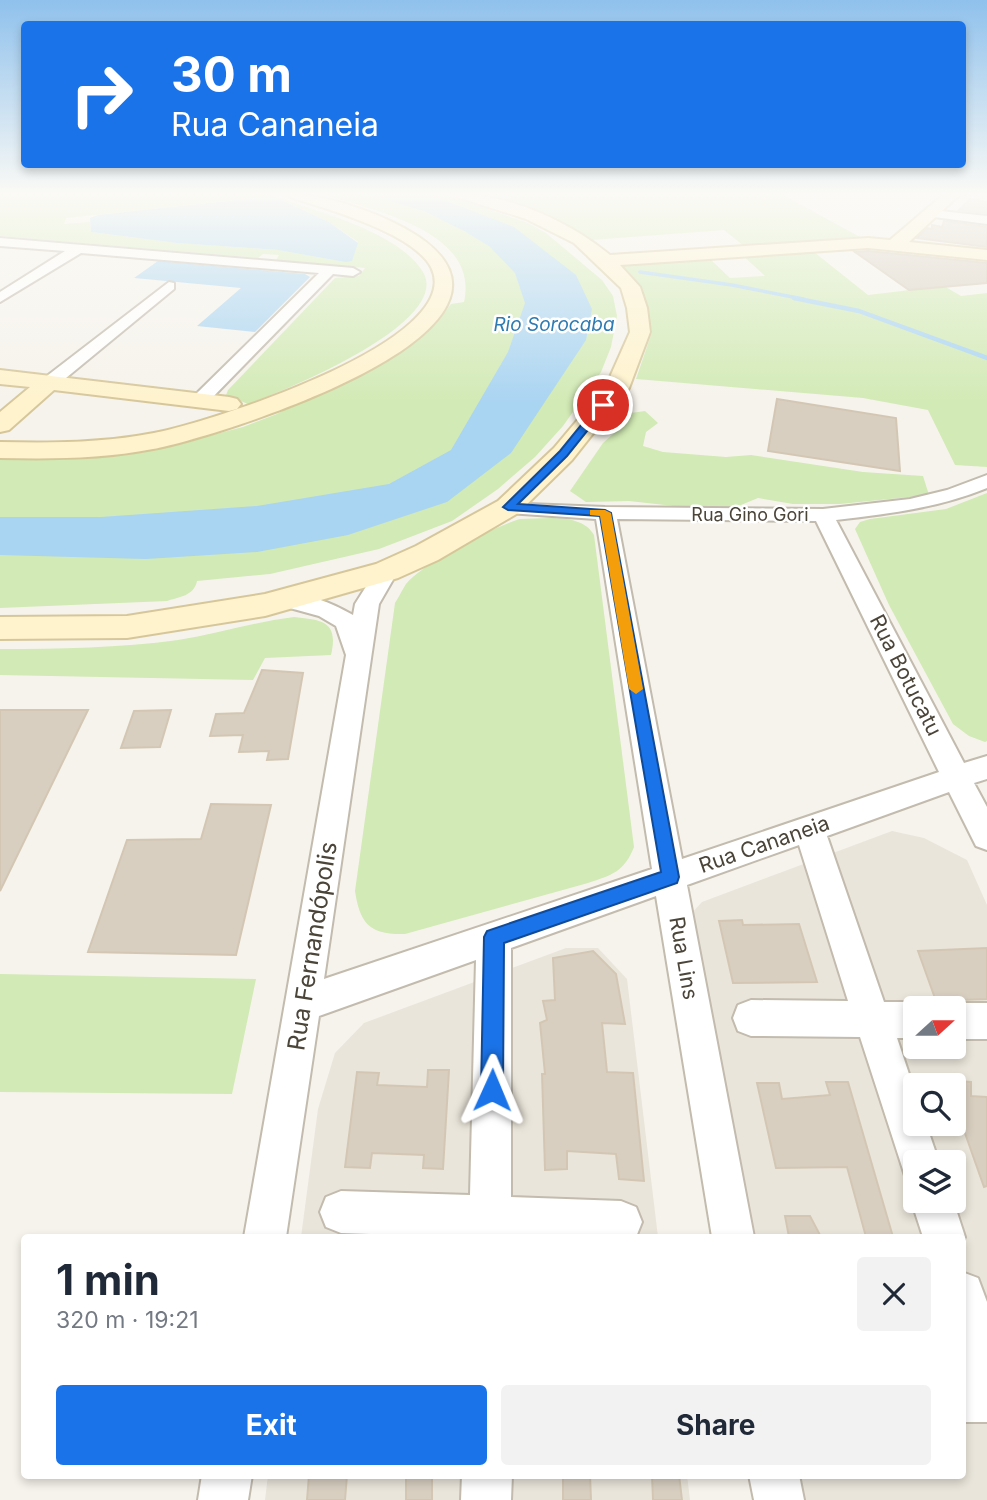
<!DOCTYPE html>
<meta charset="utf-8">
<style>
:root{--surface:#fff;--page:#f2f2f3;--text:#1f2937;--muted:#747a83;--accent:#1a73e8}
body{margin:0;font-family:Inter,sans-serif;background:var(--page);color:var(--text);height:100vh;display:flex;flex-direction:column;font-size:26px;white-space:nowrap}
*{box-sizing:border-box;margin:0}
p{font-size:23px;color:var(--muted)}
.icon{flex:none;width:38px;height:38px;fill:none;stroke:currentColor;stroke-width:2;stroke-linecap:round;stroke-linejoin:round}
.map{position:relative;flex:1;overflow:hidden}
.panel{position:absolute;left:21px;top:1234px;width:945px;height:245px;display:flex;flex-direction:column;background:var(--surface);border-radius:7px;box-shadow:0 4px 10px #0003}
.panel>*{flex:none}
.hud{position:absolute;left:21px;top:21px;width:945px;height:147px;border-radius:7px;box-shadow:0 4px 10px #0003;background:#1a73e8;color:#fff;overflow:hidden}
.needle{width:46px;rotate:69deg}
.tools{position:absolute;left:903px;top:996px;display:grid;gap:14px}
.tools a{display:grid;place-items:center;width:63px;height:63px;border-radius:7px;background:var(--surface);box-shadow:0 4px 10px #0003;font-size:35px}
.pin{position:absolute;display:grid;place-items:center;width:60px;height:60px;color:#fff;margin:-30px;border:4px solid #fff;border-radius:50%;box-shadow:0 2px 7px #0007}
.me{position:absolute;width:77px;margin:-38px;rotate:1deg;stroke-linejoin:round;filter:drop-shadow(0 0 5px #0008)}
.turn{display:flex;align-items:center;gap:24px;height:147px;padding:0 35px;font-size:32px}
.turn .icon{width:91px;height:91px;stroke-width:2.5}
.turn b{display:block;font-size:49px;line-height:60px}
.round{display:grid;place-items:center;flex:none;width:74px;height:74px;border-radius:7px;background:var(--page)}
.summary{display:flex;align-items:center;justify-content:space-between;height:119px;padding:0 35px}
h1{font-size:42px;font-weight:700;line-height:52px}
.action{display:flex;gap:14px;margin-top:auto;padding:14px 35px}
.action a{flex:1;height:80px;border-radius:7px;background:var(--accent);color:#fff;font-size:28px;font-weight:700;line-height:80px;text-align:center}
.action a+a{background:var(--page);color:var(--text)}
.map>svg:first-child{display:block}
.residential{fill:#eae5da;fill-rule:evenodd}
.green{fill:#d2eab5}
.water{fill:#a9d4f2}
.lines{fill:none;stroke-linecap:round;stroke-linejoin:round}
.stream-far1{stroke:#a9d4f2;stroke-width:3.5}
.stream{stroke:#a9d4f2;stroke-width:4.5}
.building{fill:#d8cfc1;stroke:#d3c7b4;stroke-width:2}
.street-casing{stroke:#c2bbae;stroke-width:4}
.secondary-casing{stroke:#d6c79b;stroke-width:4}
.street{fill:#fff;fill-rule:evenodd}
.secondary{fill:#fff3cd;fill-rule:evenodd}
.route{fill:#1a73e8;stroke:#114b97;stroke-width:2}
.slow{fill:#f59e0b}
.labels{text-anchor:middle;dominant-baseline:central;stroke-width:5;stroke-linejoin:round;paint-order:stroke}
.far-street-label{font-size:18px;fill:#4b4439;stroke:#fff}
.far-water-label{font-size:19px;font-style:italic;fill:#2e7ab2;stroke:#fff}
.street-label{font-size:21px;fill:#4b4439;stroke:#fff}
.near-street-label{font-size:24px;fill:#4b4439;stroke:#fff}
</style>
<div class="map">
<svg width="987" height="1500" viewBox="0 0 987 1500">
<rect width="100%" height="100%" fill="#f6f3ec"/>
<!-- residential -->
<path class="residential" d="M892,831L924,838L967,860L987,905V1500H802L797,1475H962V1237H751L690,915L702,902ZM915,1008H954V1046H915ZM915,1085H954V1124H915ZM915,1162H954V1200H915Z
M566,948H598L627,979L658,1237H301L318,1109L335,1053L364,1023Z
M268,1475H687L690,1500H265Z"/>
<!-- green -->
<path class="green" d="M0,194H269L273,196L66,218L64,224L90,222L91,232L177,243L279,250L345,262L358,242L329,222L274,196C317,212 398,231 423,272C453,323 282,392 248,404L226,395L228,390L335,278L359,276L365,268L276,260L279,255L263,254L258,258L0,236Z
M322,194H444L528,223L546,233L602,280L613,296L617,316L611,347L601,372L563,426L535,457L498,489L452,521L379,549L270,574L197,581C194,596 179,597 167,601L0,608V458L107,457L170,446L243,427L277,414L413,341L436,323L451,304L464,302C480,230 371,210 322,194Z
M476,194H781L860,237L744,246L724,230L592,240L541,215Z
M809,248L868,295L944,286L961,296L987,293V467L955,465L928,410L863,398L636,379L652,332L647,307L614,266L707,256L730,278L765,276L741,254Z
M645,411L658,423L646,432L643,446L663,452L726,457L751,455L863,472L923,476L929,495L840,504H793L758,498L736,507L674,506L629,501L586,502L570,491L603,443L613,434L624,414Z
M987,493V741L985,742L969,736L953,724L889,605L855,529L860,522L870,519L946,509Z
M520,519C543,519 581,512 594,535L634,847C624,872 612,875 588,883L405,934C370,935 360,924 355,891L395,603C399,597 402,590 406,584C422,564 495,526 520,519Z
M294,617C322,620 339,621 331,655L265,658L253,680L0,675V649C59,649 120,648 178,640C217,634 254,622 294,617Z
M0,974L256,979L232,1094L0,1092Z"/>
<!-- water -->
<path class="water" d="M364,194H429L514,227L576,275L592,309L586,340L511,453L447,502L348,535L257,552L146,559L0,555V517H101L257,506L389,484L451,450L508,352L525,303L515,273L489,246L464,231L424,211Z
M273,196L329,222L358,243L352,261L345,262L278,250L177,243L91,232L90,218L98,215Z
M158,261L305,274L310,277L255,332L197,326L241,288L134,278Z"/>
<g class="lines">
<!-- stream-far1 -->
<path class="stream-far1" d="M640,272L732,285L803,299"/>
<!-- stream -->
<path class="stream" d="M794,298L859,311L987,358"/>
</g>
<!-- building -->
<path class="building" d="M970,199L987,202V213L959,210Z
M944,221L987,227V247L917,238L927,228L932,229V225L942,227Z
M868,251L987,263V283L909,290L855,252Z
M777,399L896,418L900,471L768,451Z
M262,670L303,673L288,759L267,760L269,751L239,752L243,735L210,736L216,714L244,713Z
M0,710H88L0,891Z
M171,710L160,747L121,748L134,711Z
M211,804L271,805L236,955L88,952L127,840L201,839Z
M742,920L743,925L799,924L817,982L733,983L719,921Z
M987,948V999L936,1001L918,951Z
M593,951L616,974L625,1024L602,1023L607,1072L633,1073L644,1181L619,1179L616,1154L567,1151V1169L545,1170L542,1074H545L540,1023L547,1020L543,1001L555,1000L553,958Z
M428,1070H449L443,1169L423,1168L424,1155L372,1153L370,1168L345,1167L357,1072L379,1073L377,1085L427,1087Z
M946,1080L971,1082V1096L987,1097V1186L984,1187L954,1102V1085H948Z
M826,1082H848L893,1237H866L847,1167L776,1168L757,1083H779L782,1099L830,1095Z
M785,1216H810L821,1237H789Z
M309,1475H347L345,1500H307Z
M406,1475H432V1500H406Z
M563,1475H590L591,1500H563Z
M652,1475H679L682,1500H653Z"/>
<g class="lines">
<!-- street casing -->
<g class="street-casing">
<path id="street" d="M931,210L987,216V224L927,216V212Z
M0,238L353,268L360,272L353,276L333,274L206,404H194L191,400L194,396L319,273L81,253L0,302V292L65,251L0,246Z
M169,282L174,283V289L55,387H43L41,383L43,379Z
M987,475V488C938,508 888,514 836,520L964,763L987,756V779L974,783L987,807V850L976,846L949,792L827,836L884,1002H915L928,1008H915V1038H897L915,1092V1124H926L939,1162H915V1181L905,1176L860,1037L751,1036L738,1031L733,1018L738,1005L751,1000L848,1001L799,845L687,885L754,1237H712L656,896L511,948V1197L621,1201L636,1207L642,1222L636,1237H457L341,1233L326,1227L320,1212L326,1197L341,1191L470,1195L476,960L319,1016L286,1237H244L346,655L336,626L319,616L279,605L275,600L279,595C301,589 334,604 353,615L355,604L379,566H395L398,571L379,604L324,979L652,869L596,519L508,513L501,511L498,507L501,503L605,507L823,509L910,499L947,490ZM617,519L816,521L939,772L682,859Z
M954,1003H987V1039H954V1008H942Z
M915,1190V1200H953L965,1237L962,1244V1237H923L911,1200Z
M962,1272L978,1278L987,1302V1422H962V1374H966L962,1365Z
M202,1475H252L248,1500H198Z
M462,1475H512L511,1500H461Z
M749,1475H799L804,1500H754Z"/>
</g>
<!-- secondary casing -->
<g class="secondary-casing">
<path id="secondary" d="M288,194C329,194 393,217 426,242C547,336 212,438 153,449C102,459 52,459 0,458V442C52,443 103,443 154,433C204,424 469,341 431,267C412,232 326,209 290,197Z
M455,194C509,194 569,221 610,255L868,238L890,240L944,194H960L909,242L987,250V260L868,248L620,265L640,287L647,308L650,332L629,388L572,460L518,513L438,560L398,578L265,616L127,638L0,639V617L127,616L265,594L376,564L416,546L498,501L554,448L606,386L630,332L627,308L621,288L574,243L526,219L457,197Z
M0,370L229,397L237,399L241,404L237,409L229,411L54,390L9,430L0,432V412L30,387L0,384Z"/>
</g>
<!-- street -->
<use href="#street" class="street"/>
<!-- secondary -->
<use href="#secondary" class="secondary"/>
</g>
<!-- sky -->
<linearGradient id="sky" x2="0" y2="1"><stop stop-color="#8fc1ec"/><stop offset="0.48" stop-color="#fbfaf6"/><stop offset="1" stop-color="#fbfaf6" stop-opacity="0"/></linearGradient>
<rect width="987" height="404" fill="url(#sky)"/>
<!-- route -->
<path class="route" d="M599,403L608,405L567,456L518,504L605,510L611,513L679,877L677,883L504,943L503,1090L500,1098L492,1101L484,1098L481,1090L484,937L487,931L661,872L600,516L508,510L503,507L560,451Z"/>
<!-- slow -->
<path class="slow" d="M590,510H605L611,513L643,689L636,694L629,689L600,516L590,515Z"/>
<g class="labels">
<!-- far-street labels -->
<g class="far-street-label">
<text x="750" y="514">Rua Gino Gori</text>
</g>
<!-- far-water labels -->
<g class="far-water-label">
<text x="554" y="324">Rio Sorocaba</text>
</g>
<!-- street labels -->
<g class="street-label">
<text transform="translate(906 675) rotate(63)">Rua Botucatu</text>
<text transform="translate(764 844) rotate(-19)">Rua Cananeia</text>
<text transform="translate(684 958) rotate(80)">Rua Lins</text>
</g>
<!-- near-street labels -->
<g class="near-street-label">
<text transform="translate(312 946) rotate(-81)">Rua Fernandópolis</text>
</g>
</g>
</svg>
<div class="tools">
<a><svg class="needle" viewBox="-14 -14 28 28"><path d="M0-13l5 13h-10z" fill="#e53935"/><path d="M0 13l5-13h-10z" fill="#747a83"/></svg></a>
<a><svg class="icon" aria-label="search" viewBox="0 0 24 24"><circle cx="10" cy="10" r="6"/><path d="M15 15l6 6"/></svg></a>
<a><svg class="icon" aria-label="layers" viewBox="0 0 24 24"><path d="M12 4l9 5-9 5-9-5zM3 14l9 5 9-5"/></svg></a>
</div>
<div class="pin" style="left:603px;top:405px;background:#d93025"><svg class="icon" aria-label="arrive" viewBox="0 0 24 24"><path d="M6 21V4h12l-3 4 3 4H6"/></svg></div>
<svg class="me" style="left:492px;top:1090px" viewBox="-20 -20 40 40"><path d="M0-17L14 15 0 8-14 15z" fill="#1a73e8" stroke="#fff" stroke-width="4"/></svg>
<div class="hud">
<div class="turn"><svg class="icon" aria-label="right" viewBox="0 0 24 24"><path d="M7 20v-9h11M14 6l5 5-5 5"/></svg><div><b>30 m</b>Rua Cananeia</div></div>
</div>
<section class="panel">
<div class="summary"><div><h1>1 min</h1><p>320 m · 19:21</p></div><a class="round"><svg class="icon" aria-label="close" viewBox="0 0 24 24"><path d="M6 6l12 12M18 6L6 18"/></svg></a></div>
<div class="action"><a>Exit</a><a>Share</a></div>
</section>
</div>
